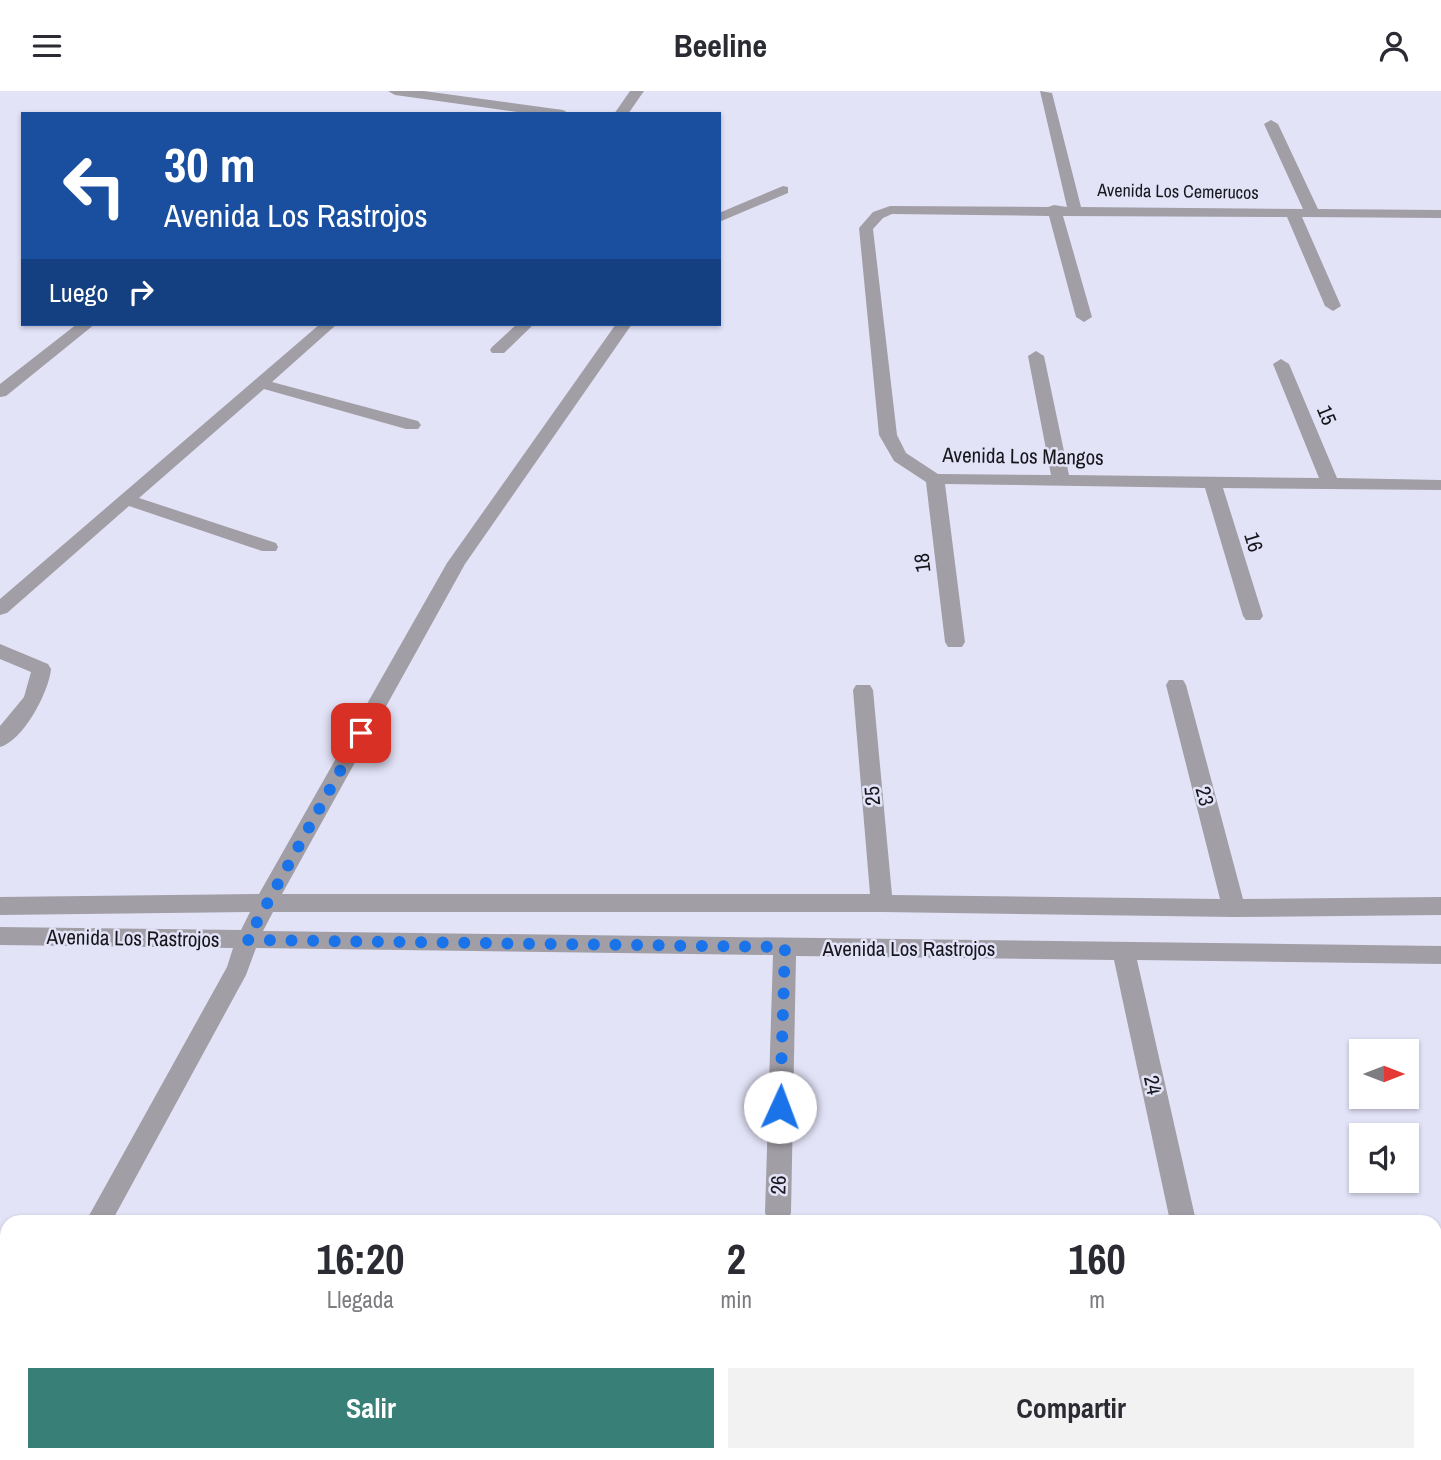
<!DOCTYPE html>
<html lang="es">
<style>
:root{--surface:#fff;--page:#f2f2f3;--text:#2b2b33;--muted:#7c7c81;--accent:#387f78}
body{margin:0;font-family:"Archivo Narrow",sans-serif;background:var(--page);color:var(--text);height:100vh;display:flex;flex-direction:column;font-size:26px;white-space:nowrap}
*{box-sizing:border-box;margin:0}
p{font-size:23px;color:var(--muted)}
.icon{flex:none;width:38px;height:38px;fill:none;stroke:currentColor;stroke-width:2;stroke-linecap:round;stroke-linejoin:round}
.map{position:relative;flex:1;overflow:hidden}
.side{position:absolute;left:0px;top:1124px;width:1442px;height:247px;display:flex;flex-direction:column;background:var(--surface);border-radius:21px 21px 0 0;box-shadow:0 2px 5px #0004}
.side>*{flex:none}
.guide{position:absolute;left:21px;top:21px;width:700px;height:214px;border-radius:0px;box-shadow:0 2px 5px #0004;background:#1a4fa0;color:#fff;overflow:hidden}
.needle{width:46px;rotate:90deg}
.fabs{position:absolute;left:1349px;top:948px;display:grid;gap:14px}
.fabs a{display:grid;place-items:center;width:70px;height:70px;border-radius:0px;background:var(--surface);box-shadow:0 2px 5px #0004;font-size:35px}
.pin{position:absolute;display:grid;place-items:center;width:60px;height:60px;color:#fff;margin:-30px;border-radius:14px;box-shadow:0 4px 10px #0006}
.me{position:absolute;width:77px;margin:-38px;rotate:2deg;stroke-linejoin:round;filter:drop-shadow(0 0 5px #0008)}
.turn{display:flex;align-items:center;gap:24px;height:147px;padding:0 28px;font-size:32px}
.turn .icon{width:91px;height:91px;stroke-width:2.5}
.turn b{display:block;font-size:49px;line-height:60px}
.then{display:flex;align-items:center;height:66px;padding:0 28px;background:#0003;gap:14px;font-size:26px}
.eta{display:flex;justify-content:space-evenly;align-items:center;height:119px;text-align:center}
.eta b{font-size:42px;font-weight:700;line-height:49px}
.button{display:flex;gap:14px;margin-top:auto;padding:14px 28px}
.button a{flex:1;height:80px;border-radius:0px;background:var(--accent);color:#fff;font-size:28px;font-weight:700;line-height:80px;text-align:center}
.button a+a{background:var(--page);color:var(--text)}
header{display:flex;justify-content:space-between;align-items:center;height:91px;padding:0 28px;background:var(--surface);font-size:32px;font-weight:700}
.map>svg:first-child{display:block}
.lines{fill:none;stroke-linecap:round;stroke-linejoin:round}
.minor{fill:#a29ea6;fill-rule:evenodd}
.route{stroke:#1a73e8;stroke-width:12;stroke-dasharray:0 21.6}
.labels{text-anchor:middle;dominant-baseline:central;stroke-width:5;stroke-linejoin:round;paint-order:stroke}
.far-street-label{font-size:18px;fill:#17161d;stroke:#e3e3f8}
.street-label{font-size:21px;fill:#17161d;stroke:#e3e3f8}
</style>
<header><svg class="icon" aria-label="menu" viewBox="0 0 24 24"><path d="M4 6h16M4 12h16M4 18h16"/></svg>Beeline<svg class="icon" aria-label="person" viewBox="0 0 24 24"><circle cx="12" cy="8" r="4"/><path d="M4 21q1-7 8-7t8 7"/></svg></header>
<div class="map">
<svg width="1441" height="1369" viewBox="0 0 1441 1369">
<rect width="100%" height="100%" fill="#e3e3f8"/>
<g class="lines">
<!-- minor -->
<path class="minor" d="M388,0H424L563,19L570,23H532L395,4Z
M630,0H644L628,23H614Z
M1040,0L1052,2L1081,116L1303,118L1264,33L1271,29L1278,33L1318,118L1441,119V127L1302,126L1341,215L1333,220L1325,215L1287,126L1063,125L1092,226L1084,231L1076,226L1049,125L892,123L883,127L873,138L897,344L906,362L938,383L1051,384L1028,265L1036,260L1044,265L1069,384L1319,387L1273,273L1281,268L1289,273L1337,387L1441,389V399L1223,397L1263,525L1260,529H1246L1243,525L1205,397L945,393L965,551L962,556H948L945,551L926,391L894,370L879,344L859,137L873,121L890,115L1048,116L1054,114L1067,116Z
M783,95L788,96V102L719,131V122Z
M77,233H95L6,305L0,306V293Z
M320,233H337L272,291L418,330L421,334L418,338H406L264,298L139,407L276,452L278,456L276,460H262L129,415L7,522L0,524V508Z
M517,233H534L504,262H492L490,259L492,256Z
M616,233H632L465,473L282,803H870L853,599L856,594H870L873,599L892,804L1220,808L1166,594L1169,589H1183L1186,594L1243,808L1441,806V824L1234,826L882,821H273L263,840L1441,855V873L1137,869L1196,1130H1170L1114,869L796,865L791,1122L787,1130H770L765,1122L773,864L256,857L246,884L112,1130H86L227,876L233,857L0,854V836L241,839L250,821L0,824V806L259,803L447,472Z
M0,553L48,573L51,578C49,601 23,650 0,656V635L24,606L31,581L0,568Z
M7,1286V1323L0,1326V1288Z
M406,1363H438L436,1369H404Z
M1102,1363H1130V1369H1102Z"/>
</g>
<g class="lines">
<!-- route -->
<path class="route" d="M361,642L247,849L785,856L780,1016"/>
</g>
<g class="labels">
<!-- far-street labels -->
<g class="far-street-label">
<text transform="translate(1178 100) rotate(1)">Avenida Los Cemerucos</text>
</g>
<!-- street labels -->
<g class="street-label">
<text transform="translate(1327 324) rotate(68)">15</text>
<text transform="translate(1023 365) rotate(1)">Avenida Los Mangos</text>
<text transform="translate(1254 451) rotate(73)">16</text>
<text transform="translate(922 472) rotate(-97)">18</text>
<text transform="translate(872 705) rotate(-95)">25</text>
<text transform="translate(1205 705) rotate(75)">23</text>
<text transform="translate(133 847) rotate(1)">Avenida Los Rastrojos</text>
<text x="909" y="857">Avenida Los Rastrojos</text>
<text transform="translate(1153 994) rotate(78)">24</text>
<text transform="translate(778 1094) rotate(-88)">26</text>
</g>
</g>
</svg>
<div class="fabs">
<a><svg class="needle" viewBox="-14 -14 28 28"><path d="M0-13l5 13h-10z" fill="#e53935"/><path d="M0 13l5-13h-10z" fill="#7c7c81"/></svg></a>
<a><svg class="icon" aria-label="sound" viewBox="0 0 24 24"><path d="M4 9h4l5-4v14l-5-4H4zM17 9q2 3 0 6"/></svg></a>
</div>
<div class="pin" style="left:361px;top:642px;background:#d93025"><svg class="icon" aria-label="arrive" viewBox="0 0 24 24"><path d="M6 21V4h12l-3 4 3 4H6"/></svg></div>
<svg class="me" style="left:780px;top:1016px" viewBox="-20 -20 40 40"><circle r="19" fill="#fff"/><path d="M0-13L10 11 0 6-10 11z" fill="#1a73e8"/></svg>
<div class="guide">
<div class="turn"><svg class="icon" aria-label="left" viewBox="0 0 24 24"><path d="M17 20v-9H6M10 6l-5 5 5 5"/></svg><div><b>30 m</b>Avenida Los Rastrojos</div></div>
<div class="then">Luego<svg class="icon" aria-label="right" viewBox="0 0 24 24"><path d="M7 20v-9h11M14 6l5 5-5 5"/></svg></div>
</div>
<section class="side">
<div class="eta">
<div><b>16:20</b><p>Llegada</p></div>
<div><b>2</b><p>min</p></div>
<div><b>160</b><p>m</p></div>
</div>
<div class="button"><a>Salir</a><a>Compartir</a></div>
</section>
</div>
